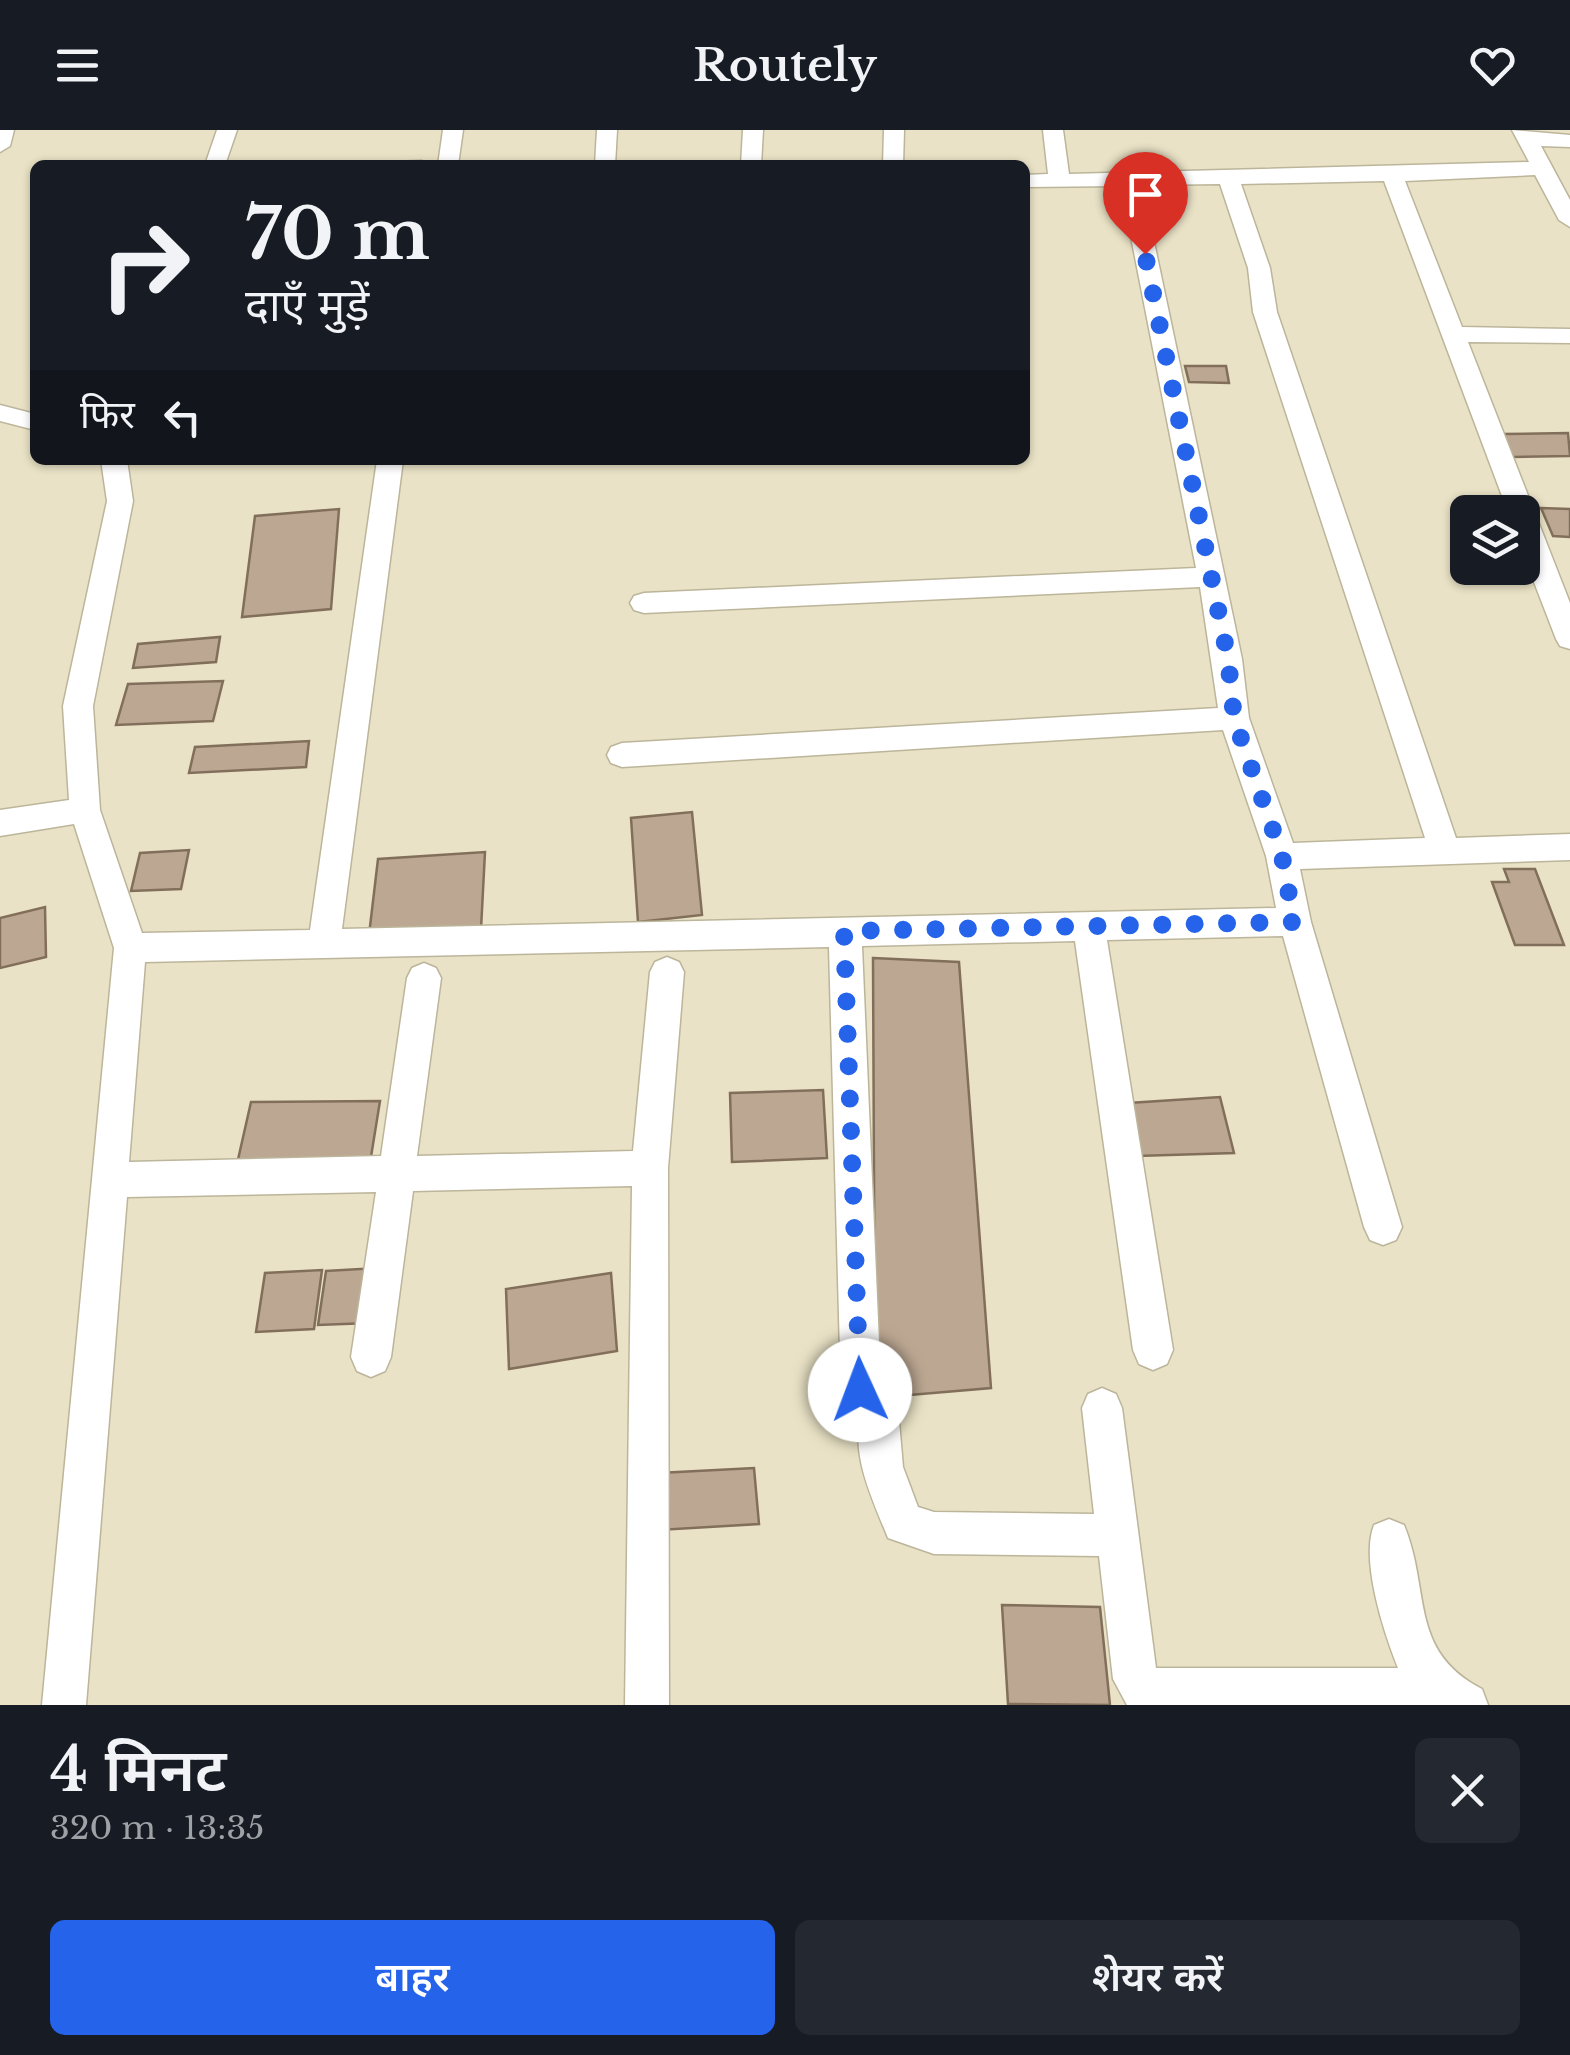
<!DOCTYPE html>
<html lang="hi">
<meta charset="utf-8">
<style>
:root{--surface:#171b24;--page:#242831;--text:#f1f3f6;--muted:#9ea1a6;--accent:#2563eb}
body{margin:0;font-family:"Libre Baskerville","Noto Sans Devanagari",serif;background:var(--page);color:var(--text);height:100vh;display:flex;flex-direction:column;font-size:38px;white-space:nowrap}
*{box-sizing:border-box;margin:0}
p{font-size:32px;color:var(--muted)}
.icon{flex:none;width:55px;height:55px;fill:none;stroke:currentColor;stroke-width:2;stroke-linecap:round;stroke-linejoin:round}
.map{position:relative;height:1575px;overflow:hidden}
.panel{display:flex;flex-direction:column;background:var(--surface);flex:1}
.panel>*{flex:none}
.guide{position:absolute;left:30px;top:30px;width:1000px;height:305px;border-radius:15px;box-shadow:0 2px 8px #0004;background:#171b24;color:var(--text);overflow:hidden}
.buttons{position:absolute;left:1450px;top:365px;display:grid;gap:20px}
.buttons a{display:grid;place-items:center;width:90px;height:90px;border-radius:15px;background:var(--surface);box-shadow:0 2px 8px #0004;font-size:50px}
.pin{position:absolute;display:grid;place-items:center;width:85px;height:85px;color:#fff;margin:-102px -42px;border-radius:50% 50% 50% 0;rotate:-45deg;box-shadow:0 0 10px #0007}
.pin .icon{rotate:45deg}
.me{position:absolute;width:110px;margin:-55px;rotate:358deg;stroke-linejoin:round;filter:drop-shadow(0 0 8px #0008)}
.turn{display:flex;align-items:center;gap:35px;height:210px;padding:0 50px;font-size:45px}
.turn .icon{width:130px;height:130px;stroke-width:2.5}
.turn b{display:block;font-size:70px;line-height:85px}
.then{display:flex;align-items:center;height:95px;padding:0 50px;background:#0003;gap:20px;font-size:38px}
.round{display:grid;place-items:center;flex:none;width:105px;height:105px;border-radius:15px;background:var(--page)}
.head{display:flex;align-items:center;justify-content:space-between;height:170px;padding:0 50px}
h1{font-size:60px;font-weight:600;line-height:75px}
.button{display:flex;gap:20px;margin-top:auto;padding:20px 50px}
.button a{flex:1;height:115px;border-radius:15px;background:var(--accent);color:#fff;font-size:40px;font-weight:600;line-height:115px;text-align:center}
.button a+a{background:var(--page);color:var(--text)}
header{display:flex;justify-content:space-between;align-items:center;height:130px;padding:0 50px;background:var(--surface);font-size:45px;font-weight:600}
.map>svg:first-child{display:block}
.building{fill:#bca792;stroke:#826f5b;stroke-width:2.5}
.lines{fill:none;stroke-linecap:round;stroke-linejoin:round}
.minor-casing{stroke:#bcb59a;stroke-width:3}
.minor{fill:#fff;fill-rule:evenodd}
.route{stroke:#2563eb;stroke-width:18;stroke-dasharray:0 32.4}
</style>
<header><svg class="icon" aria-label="menu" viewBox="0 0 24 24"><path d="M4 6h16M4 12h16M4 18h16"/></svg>Routely<svg class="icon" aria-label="heart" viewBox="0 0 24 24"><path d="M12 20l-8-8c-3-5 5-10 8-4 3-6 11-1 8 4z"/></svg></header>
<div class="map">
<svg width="1570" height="1575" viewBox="0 0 1570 1575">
<rect width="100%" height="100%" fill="#e9e2c6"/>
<!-- building -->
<path class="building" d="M421,31L420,35H355V32Z
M1185,236H1226L1229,253L1189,252Z
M1568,303L1570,326L1513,327L1503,304Z
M1541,378L1570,379V407L1553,406Z
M339,379L331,479L242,487L255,386Z
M220,507L216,532L133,538L138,514Z
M223,551L213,591L116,595L128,554Z
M309,611L306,637L189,643L195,617Z
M692,682L702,785L638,792L631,688Z
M189,720L181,759L131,761L140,723Z
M485,722L481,799L369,805L378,729Z
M1504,739H1535L1564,815H1515L1492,752H1509Z
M45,777L46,827L0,838V788Z
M873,828L959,832L991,1258L875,1268Z
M823,960L827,1028L732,1032L730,963Z
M1220,967L1234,1023L1137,1026L1129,973Z
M380,971L370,1033L237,1034L251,972Z
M377,1138L370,1193L318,1195L326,1141Z
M322,1140L314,1199L256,1202L265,1143Z
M611,1143L617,1221L509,1239L506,1159Z
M754,1338L759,1394L659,1400V1343Z
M1002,1475L1100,1477L1110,1575L1008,1574Z"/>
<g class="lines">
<!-- minor casing -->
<g class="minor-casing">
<path id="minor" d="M0,0H14L10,16L0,22Z
M217,0H237L225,35H205Z
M443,0H463L458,35H438Z
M597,0H617L615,35H595Z
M743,0H763L761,35H741Z
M884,0H904L903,35H883Z
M1043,0H1063L1069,44L1529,32L1512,0L1570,5V17L1541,16L1570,70V97L1559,90L1535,45L1405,51L1462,197L1570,199V213L1468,212L1570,473V519L1560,516L1556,509L1522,421V382H1508L1384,51L1241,54L1270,138L1277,182L1456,708L1570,704V730L1300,739L1311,792L1402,1097L1396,1110L1383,1115L1370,1110L1364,1097L1283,806L1107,810L1173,1220L1167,1234L1153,1240L1139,1234L1133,1220L1075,811L862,816L881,1260L876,1272L893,1277L899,1291L903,1337L918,1377L934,1382L1094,1384L1082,1278L1088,1264L1102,1258L1116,1264L1122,1278L1156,1538H1398C1384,1503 1360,1430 1374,1395L1389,1389L1404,1395C1431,1460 1408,1521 1482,1559L1488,1575H1127L1113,1549L1099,1426L934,1424L888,1408C873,1370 847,1319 864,1279L847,1274L841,1260L829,817L145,832L129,1032L381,1026L407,848L412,838L424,833L436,838L441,848L417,1026L633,1021L650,842L655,832L667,827L679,832L684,842L668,1038L669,1575H625L632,1056L413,1061L391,1227L385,1241L371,1247L357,1241L351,1227L376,1062L127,1067L86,1575H42L114,818L74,694L0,706V680L69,670L63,576L107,371L101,330H127L133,371L93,576L100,680L142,803L310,800L377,330H403L342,799L1276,778L1266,726L1223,600L622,637L611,633L607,625L611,617L622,613L1218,578L1200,457L644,483L634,480L630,473L634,466L644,463L1196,438L1121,56L1025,57V45L1048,44ZM1220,54L1248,138L1253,182L1425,708L1293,713L1249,588L1242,529L1142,55Z
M0,275L35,284V300L0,291Z"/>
</g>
<!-- minor -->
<use href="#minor" class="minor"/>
</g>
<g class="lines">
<!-- route -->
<path class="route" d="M860,1260L844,801L1294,792L1282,726L1234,588L1228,528L1145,124"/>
</g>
</svg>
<div class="buttons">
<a><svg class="icon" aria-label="layers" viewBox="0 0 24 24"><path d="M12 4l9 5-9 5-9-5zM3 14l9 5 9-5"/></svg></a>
</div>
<div class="pin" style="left:1145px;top:124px;background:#d93025"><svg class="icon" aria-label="arrive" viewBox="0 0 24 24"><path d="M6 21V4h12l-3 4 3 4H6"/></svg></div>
<svg class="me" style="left:860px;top:1260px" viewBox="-20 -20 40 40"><circle r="19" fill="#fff"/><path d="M0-13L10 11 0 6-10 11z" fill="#2563eb"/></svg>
<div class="guide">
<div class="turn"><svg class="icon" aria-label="right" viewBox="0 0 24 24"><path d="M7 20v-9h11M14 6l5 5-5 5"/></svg><div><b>70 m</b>दाएँ मुड़ें</div></div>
<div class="then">फिर<svg class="icon" aria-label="left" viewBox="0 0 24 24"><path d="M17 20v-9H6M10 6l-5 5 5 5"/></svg></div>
</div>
</div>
<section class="panel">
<div class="head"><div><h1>4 मिनट</h1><p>320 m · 13:35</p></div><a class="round"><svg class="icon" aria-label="close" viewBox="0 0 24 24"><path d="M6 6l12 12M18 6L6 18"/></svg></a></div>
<div class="button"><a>बाहर</a><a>शेयर करें</a></div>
</section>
